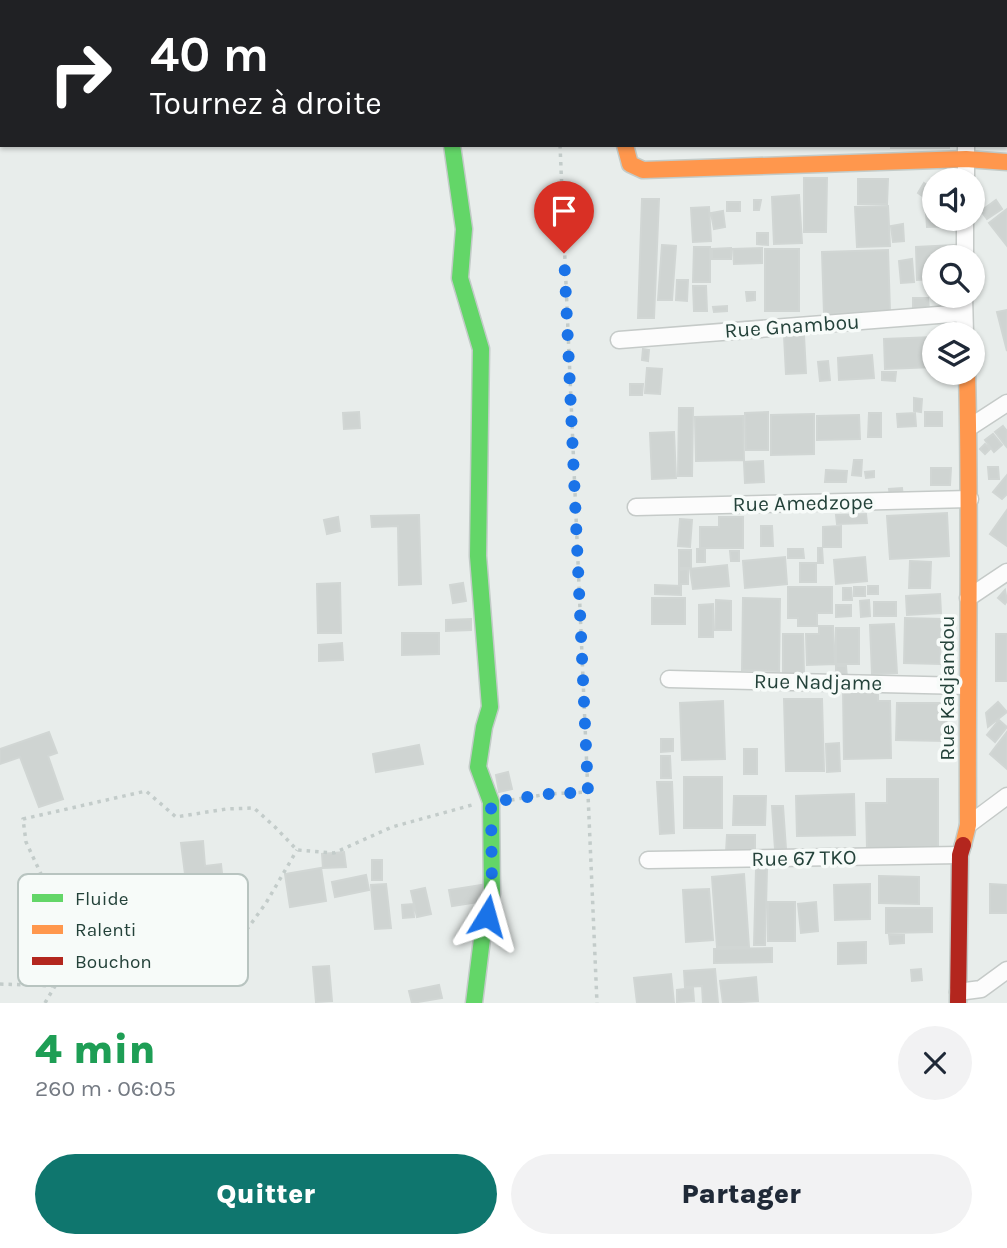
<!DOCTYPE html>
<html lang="fr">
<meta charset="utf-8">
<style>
:root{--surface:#fff;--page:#f2f2f3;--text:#1f2937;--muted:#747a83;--accent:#0f766e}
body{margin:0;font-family:Karla,sans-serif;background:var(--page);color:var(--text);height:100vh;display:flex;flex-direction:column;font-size:26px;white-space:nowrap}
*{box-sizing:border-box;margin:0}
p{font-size:23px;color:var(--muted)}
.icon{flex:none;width:38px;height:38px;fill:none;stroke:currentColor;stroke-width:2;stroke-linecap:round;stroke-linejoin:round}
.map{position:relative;height:1003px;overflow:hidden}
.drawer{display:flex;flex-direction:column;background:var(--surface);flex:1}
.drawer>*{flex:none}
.banner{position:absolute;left:0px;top:0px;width:1008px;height:147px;box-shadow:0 2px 5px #0004;background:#202124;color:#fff;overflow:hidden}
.fabs{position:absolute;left:922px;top:168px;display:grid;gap:14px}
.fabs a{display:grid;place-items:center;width:63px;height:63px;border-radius:50%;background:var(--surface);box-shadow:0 2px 5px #0004;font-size:35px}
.pin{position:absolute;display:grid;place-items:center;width:60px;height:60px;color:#fff;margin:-72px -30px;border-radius:50% 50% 50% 0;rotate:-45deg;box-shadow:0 0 7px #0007}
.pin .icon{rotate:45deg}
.me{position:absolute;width:77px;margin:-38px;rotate:8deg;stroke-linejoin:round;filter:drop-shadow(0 0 5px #0008)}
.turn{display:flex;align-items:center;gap:24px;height:147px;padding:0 35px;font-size:32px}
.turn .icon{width:91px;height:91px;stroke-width:2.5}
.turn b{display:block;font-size:49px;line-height:60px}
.round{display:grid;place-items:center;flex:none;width:74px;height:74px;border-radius:37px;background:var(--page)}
.summary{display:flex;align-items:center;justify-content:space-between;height:119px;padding:0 35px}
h1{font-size:42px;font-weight:800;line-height:52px;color:#1e9e55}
.primary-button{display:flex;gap:14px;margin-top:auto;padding:14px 35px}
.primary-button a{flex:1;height:80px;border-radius:42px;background:var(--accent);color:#fff;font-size:28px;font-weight:800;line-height:80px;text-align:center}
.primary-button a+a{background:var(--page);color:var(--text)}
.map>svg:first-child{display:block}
.building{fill:#cfd4d2;stroke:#d1d6d4;stroke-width:2}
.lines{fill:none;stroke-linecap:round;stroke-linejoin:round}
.street-casing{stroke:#c5cac8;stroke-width:19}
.fast-casing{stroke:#c3cbc8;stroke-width:19}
.slow-casing{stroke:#c3cbc8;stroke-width:19}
.jam-casing{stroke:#c3cbc8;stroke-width:19}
.path{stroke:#c3ccca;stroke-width:3.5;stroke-dasharray:3.5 5;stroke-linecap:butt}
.street{stroke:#fcfcfc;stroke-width:16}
.fast{stroke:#63d668;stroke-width:16}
.slow{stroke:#ff974d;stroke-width:16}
.jam{stroke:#b3261e;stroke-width:16}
.route{stroke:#1a73e8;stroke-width:12;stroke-dasharray:0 21.6}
.labels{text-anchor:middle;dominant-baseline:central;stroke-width:7;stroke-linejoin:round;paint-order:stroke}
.street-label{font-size:21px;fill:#24423a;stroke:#f7fbf9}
.key{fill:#f7fbf9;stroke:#b8c4c0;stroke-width:2}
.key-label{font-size:19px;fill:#24423a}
</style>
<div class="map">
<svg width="1007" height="1003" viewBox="0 0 1007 1003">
<rect width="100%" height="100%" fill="#e8edeb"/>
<!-- building -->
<path class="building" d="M859,0H887V2H859Z
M891,145H949V148H891Z
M804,178H827L826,232H804Z
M858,179H888L887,204H858Z
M924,183L930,187L924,197L918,193Z
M799,195L802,243L774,244L772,197Z
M642,199H659L654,318H638Z
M754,200H761L759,210H754Z
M996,200L1002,209L987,219L981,211Z
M727,202H740V211H727Z
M888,206L890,246L857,247L855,207Z
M709,207L711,241L693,242L691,208Z
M1007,209V246L989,223Z
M723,211L725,227L714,229L711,213Z
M926,213H934V219H954V226L927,227Z
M903,224L904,241L893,242L891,226Z
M757,233H768V245L757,244Z
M662,245L676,246L672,300H658Z
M955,245V257H934V279L917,280L916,247Z
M694,247H710V282H693Z
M731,248V259H712V249Z
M762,248V263L734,264L733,249Z
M765,249H799V311H765Z
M888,250L890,311L824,314L822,252Z
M912,259L914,282L901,283L899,261Z
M677,280H688L687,301L676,300Z
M693,286H706L707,311H694Z
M746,292H755V300L747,301Z
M913,298H928L929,310H913Z
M727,306V311L714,312L713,307Z
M1007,310V351L997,312Z
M804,335L806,373L786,374L784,336Z
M934,337V367L885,369L884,339Z
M643,349L649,350L648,361L642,360Z
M872,355L874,378L839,380L838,358Z
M828,361L830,380L820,381L818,362Z
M647,368L662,369L660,394L645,393Z
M882,372H896L895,381L882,380Z
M630,384H643L642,395H630Z
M914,398L922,399L921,412L914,411Z
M679,408H693L692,476H678Z
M359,412L360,428L344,429L343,413Z
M768,412V450H746L745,413Z
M925,412H942V426H925Z
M869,413H881V437H868Z
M915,413L916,426L898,427L897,414Z
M814,414V454L771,455V415Z
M859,415L860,439L817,440V416Z
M743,416L744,460L696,461L695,417Z
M1003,426L1007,431L1006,446L995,432Z
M674,432L676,478L652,479L650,433Z
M993,434L1002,445L994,452L985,440Z
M985,444L990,449L985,454L980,449Z
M854,460H862L861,476L852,475Z
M763,461L764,482L745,483L744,462Z
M988,467H998L999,479H989Z
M931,468H951L950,485H931Z
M826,470L847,471L846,482H825Z
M874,471V477L866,478L865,472Z
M1007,475V494L1002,499L993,492Z
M902,488L903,496L890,497L889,489Z
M1007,510V546L990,534Z
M947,513L949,556L890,559L887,516Z
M866,514L867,523L837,524L836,515Z
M419,515L421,584L399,585L398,526L372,527L371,516Z
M338,517L340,531L327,534L324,520Z
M719,517H743V548H700V527H719Z
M680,519L692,520L690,547L678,546Z
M761,526H772L773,546H761Z
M841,526V547H823V527Z
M818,548H822L823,563H818Z
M697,549H705V562H697Z
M788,549H803L804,558H788Z
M679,550H691V568H679Z
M730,551H739V561H731Z
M785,557L787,584L745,588L743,561Z
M865,557L867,581L836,584L834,560Z
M910,561L931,562L930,588H909Z
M800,563H816V582H800Z
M727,565L729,586L693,589L690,569Z
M688,569V584H679V570Z
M340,583L341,633H318L317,584Z
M463,583L466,601L453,603L450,585Z
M655,585L681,586V595L655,594Z
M868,586H878V594H868Z
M788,587H832V613H817V626H798V618H788Z
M854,587H865V596H854Z
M843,588H851L852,600H843Z
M1005,590L1007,601L1005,604L998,598Z
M940,594L941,613L907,615L906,596Z
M652,598H685V624H652Z
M743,598L780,599L779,671L742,670Z
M716,600L731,601V630H715Z
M869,600L870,616L861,617L860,601Z
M874,602H896V616H874Z
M713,604V637H699V605Z
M836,605H851V616L836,617Z
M905,618L941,619L940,664L904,663Z
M471,619V630L446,631V620Z
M894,624L897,673L872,674L870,625Z
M819,626H833L835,664L807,665L806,634H819Z
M836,628H859V664H836Z
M402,633H439V654L402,655Z
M783,634H803L804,674H783Z
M996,634H1007V681H996Z
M342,643L343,660L319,661V645Z
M836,666H846L847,678H836Z
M878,687V701H890L891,758L844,759L843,688Z
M784,699H822L824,771H786Z
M723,701L725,759L682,760L680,703Z
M998,702L1007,712L988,727L986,713Z
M897,703H947L946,741L896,740Z
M999,720L1007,727L995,742L987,735Z
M49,732L57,753L48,756L63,799L39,807L20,757L0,764V749Z
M1007,732V769L990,754Z
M661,739H673V751L661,752Z
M839,743L840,771L827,772L826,744Z
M419,745L423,764L376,772L373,754Z
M744,749H757V774H744Z
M661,756H670L671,778H661Z
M508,772L512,789L499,792L496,775Z
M684,777H722V828H684Z
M887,779H938V848H867L866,803H887Z
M657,782H672L674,833L660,834Z
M854,794L855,835L797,836L796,796Z
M734,796H766L765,825H733Z
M772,806H783L786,849H775Z
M727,835H755V852H726Z
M203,841L205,866L221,864L223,882L175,887L173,875L185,874L181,843Z
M344,852L346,867L323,868L322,854Z
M372,860H382V880H372Z
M321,868L326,901L290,907L285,874Z
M756,869H767L765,945H754Z
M744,874L749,947H717L712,877Z
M366,875L369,890L335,897L332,882Z
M879,876L919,877V904L879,903Z
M386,884L391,928L375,929L371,885Z
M870,884V919L835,920L834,885Z
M990,884L1007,885V913H990Z
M482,885L485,901L452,906L449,890Z
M425,888L431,914L417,917L411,891Z
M709,889L713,940L686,942L683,890Z
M768,902H795V941H768Z
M816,902L818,931L801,933L798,904Z
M413,904L414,917L403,918L402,905Z
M886,908H932V932L886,933Z
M889,935H904V943L890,944Z
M866,942V963L838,964V943Z
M772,948V962L714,963V949Z
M329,966L332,1001L316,1002L313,967Z
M715,969L718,1003H703L702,986L685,987L684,971Z
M921,969L922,980L912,981L911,970Z
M671,974L674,1003H637L634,978Z
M756,977L758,1001L723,1003L720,981Z
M439,985L442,998L412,1003L409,991Z
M693,988L694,1001L677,1002V990Z"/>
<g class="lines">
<!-- street casing -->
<g class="street-casing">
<path id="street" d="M443,2V0
M810,2L812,0
M968,2V0
M966,180V145
M965,257V219
M964,296L965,334
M619,340L964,313
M970,427L1007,403
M636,507L970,499
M968,598L1007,572
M669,679L967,686
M968,825L1007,796
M648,860L960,855
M958,992L981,989L1007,970"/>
</g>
<!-- fast casing -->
<g class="fast-casing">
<path id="fast" d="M452,145L464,229L460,278L481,349L478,556L490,707L484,727L478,767L491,802L492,893L482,939L474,1003"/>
</g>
<!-- slow casing -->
<g class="slow-casing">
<path id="slow" d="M625,145L630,164L643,170L966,159L1007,162
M963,845L968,825C967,674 971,524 967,373"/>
</g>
<!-- jam casing -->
<g class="jam-casing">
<path id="jam" d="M958,1003L960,855L963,845"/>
</g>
<!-- path -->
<path class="path" d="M553,0V2
M560,145L597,1003
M511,800L548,794L588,792
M0,984L55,986L84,982L130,963L208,943L248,928L266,903L297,850
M45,1003L55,986L61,939L56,906L44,892L41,874L26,842L23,819L146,791L176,817L226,809L254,808L275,827L297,850L334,853L392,827L472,805"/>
<!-- street -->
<use href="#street" class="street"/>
<!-- fast -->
<use href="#fast" class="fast"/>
<!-- slow -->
<use href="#slow" class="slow"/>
<!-- jam -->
<use href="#jam" class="jam"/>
</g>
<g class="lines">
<!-- route -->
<path class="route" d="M487,916L492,893L491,802L548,794L588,792L564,253"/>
</g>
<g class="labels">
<!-- street labels -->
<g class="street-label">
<text transform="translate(792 326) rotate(-4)">Rue Gnambou</text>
<text transform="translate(803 503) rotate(-1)">Rue Amedzope</text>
<text transform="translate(818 682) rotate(1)">Rue Nadjame</text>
<text transform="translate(947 688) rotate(-90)">Rue Kadjandou</text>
<text transform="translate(804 858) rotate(-1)">Rue 67 TKO</text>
</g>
</g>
<!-- legend -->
<rect x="18" y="874" width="230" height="112" rx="10" class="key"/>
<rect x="32" y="894" width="31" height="8" fill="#63d668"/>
<rect x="32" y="925" width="31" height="9" fill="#ff974d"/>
<rect x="32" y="957" width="31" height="8" fill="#b3261e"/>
<g class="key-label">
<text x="75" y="905">Fluide</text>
<text x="75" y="936">Ralenti</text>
<text x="75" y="968">Bouchon</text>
</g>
</svg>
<div class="fabs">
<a><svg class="icon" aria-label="sound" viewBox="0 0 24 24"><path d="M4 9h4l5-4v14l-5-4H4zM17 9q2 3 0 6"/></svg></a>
<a><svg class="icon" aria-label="search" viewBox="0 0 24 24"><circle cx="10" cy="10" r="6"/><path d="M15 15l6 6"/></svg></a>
<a><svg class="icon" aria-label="layers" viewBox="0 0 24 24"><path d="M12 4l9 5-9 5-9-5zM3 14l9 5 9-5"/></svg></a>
</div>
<div class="pin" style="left:564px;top:253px;background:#d93025"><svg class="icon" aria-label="arrive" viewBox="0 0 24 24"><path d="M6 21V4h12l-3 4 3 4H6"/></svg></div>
<svg class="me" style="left:487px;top:916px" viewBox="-20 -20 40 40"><path d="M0-17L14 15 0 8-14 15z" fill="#1a73e8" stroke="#fff" stroke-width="4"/></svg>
<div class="banner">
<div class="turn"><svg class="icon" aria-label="right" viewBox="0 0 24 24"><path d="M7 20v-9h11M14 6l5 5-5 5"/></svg><div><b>40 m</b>Tournez à droite</div></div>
</div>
</div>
<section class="drawer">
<div class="summary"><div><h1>4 min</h1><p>260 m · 06:05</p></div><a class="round"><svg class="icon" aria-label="close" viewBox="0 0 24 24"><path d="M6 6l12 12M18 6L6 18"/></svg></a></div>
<div class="primary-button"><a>Quitter</a><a>Partager</a></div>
</section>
